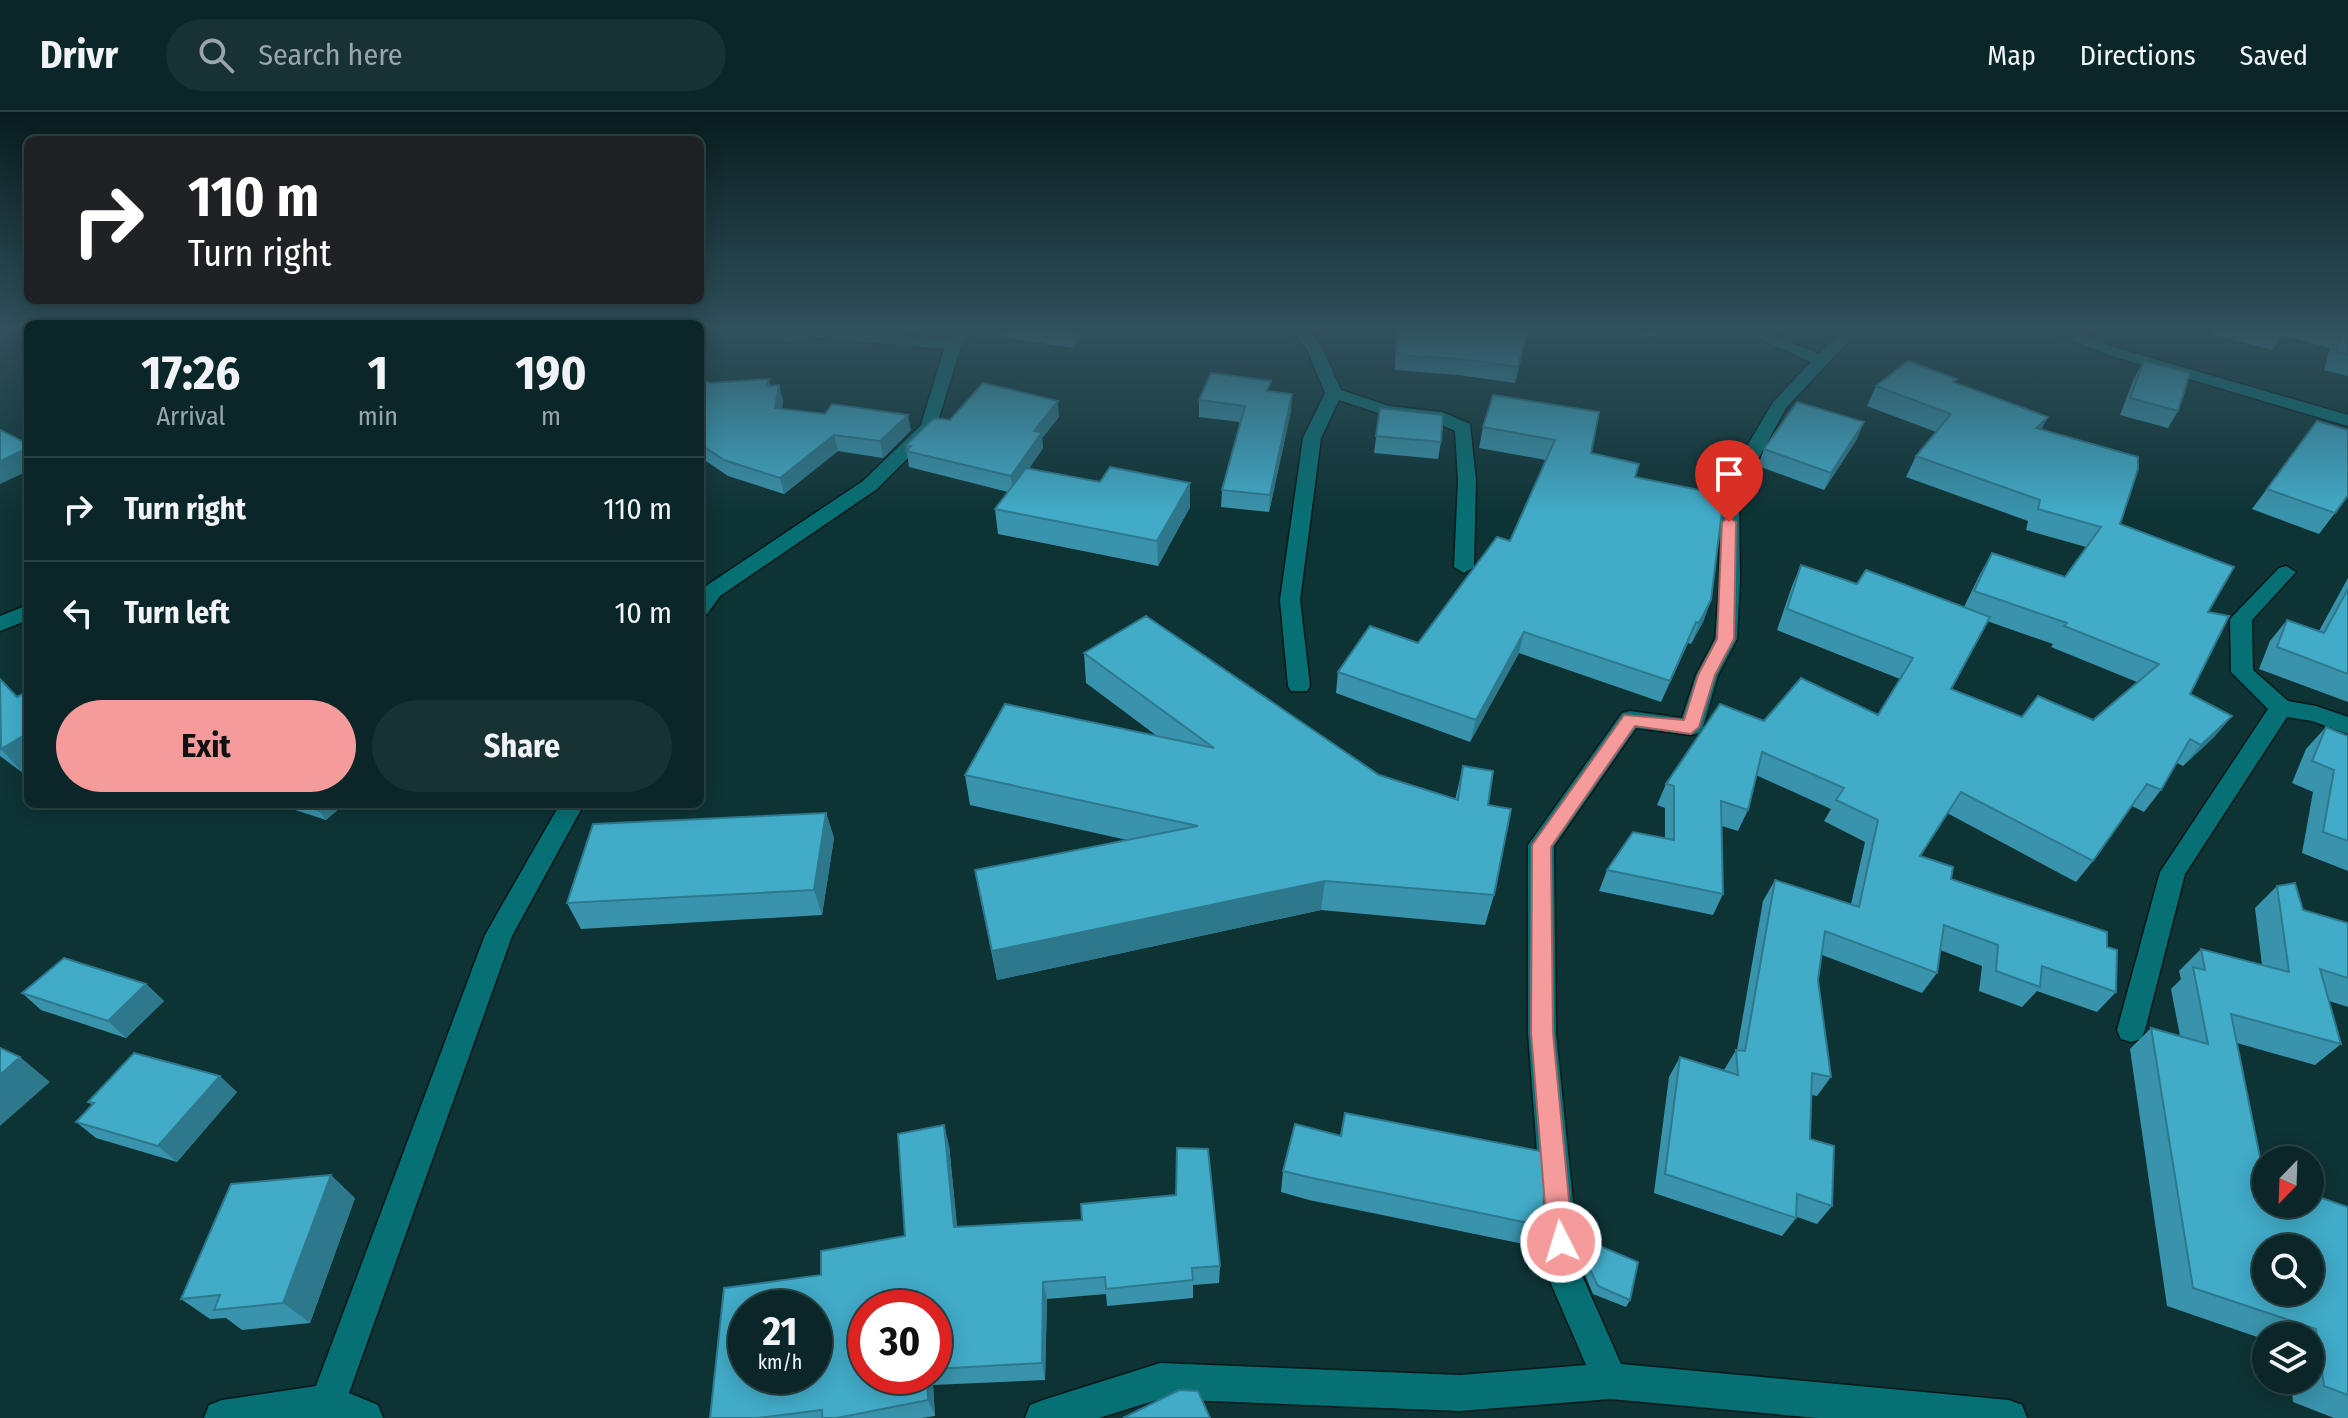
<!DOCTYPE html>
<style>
:root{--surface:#0a2628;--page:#183234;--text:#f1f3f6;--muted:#99a5a8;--line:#2a4345;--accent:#f59b9b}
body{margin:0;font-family:"Fira Sans Condensed",sans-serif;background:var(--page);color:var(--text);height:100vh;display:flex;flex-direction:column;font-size:30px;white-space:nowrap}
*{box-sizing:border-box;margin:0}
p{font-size:26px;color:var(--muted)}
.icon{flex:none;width:44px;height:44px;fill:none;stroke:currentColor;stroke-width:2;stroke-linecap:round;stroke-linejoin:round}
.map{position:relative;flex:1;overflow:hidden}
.details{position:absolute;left:24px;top:208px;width:680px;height:488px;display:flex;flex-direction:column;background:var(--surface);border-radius:12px;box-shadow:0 4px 20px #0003,0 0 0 2px var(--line)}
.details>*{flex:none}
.top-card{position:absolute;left:24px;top:24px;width:680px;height:168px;border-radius:12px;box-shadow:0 4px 20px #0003,0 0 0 2px var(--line);background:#202124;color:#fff;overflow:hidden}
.needle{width:52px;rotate:203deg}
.buttons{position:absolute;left:2252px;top:1034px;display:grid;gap:16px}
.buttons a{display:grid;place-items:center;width:72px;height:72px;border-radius:50%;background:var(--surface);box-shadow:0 4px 20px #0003,0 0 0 2px var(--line);font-size:40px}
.speed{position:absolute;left:728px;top:1178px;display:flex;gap:16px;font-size:40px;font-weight:700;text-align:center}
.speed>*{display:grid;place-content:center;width:104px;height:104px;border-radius:50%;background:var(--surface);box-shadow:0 4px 20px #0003,0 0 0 2px var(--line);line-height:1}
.speed small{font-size:20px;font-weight:400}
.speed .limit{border:12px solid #d22;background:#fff;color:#111}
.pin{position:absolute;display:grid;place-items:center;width:68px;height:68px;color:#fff;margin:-82px -34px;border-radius:50% 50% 50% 0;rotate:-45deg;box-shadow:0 0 8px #0007}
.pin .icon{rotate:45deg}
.me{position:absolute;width:88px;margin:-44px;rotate:355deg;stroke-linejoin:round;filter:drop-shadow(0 0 6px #0008)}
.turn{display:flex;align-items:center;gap:28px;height:168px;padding:0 32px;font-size:36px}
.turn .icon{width:104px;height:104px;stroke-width:2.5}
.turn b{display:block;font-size:56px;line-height:68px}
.eta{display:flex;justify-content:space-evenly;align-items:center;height:136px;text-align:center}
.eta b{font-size:48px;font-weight:700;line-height:56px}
.primary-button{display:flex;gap:16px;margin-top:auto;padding:16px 32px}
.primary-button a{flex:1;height:92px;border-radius:48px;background:var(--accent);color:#111;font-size:32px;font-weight:700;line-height:92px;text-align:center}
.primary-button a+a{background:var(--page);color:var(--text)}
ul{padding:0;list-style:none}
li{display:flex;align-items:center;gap:24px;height:104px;padding:0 32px;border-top:2px solid var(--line)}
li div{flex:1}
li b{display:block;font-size:30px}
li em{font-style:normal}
header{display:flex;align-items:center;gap:48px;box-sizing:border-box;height:112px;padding:0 40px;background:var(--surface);border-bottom:2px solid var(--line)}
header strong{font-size:38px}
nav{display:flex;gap:44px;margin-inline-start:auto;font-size:28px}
.search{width:560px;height:72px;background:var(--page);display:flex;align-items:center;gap:20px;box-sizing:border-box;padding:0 28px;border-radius:44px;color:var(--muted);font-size:30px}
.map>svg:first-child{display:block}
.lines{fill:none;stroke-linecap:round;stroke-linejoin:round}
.street-casing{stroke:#091819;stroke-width:3}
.street{fill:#067074;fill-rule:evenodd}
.wall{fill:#3993ac;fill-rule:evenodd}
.shaded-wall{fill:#2e788c}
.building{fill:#42abc8;stroke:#2e788c;stroke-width:2;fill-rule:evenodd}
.route{fill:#f59b9b;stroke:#9f6565;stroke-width:2}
</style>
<header>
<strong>Drivr</strong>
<div class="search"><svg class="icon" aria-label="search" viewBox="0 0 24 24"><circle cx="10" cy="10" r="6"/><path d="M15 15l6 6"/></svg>Search here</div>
<nav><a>Map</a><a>Directions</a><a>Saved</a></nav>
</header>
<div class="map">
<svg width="2348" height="1306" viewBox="0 0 2348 1306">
<rect width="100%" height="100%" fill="#0e3335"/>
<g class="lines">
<!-- street casing -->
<g class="street-casing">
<path id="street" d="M772,219H855L949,228L957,219H974L961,234L935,319L877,377L720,484L707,502L700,504V482L706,474L863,369L921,313L944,237L819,226L788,230Z
M1291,219H1309L1321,233L1341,278L1389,294L1442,300L1470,312L1476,368L1474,455L1464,461L1454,455L1458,368L1455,319L1433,309L1387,304L1339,288L1321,326L1300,488L1310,574L1307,579H1291L1288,574L1280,488L1303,326L1325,281L1306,235Z
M1741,219H1764L1819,242L1841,219H1858L1786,296L1739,382L1740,468L1737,527L1718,563L1703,615L1699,621L1691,623L1636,616L1554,734L1556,921L1580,1159L1621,1252L2009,1288L2022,1293L2027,1306H1817L1610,1287L1460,1299L1160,1287L1099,1306H1025L1030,1293L1043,1288L1160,1251L1460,1263L1586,1253L1546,1160L1528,921V733L1622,601L1630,599L1682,606L1696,563L1715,527L1720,468L1719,382L1773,290L1811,250Z
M2050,219H2074L2120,237L2348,303V314L2108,243Z
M2286,454L2296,460L2252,508L2253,558L2288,589L2316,594L2348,605V622L2312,609L2287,605L2185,762L2145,918L2141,927L2131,930L2121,927L2117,918L2160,760L2268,597L2231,560L2230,507L2279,456Z
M28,493V508L0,519V504Z
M560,692H584L512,824L349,1281L378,1293L383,1306H204L209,1293L222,1288L316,1274L485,823Z"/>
</g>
<!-- street -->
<use href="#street" class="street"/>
</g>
<!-- wall -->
<path class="wall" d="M1001,219H1083L1074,236L1002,225Z
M1396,219H1528L1515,271L1458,263L1395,258Z
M1625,219H1659L1655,226Z
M2211,219H2348V264L2324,258L2330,236L2282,223L2272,238L2210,222Z
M2144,249L2178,299L2168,316L2120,303L2134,266Z
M700,265L710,271L769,267L770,274L779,273L783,289L782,297L911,318L883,346L838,339L784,382L728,364L700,345Z
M1955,271L2048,305L2041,317L2120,412L2208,500L2190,582L2232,604L2214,625L2183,654L2177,651L2161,678L2144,700L2132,694L2093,749L2076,770L1947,701L1920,744L1951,767L2107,835L2116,880L2097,900L2037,879L2022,895L1979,879L1982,854L1940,838L1937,861L1922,881L1822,843L1818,868L1831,965L1817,984L1811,983L1810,1027L1832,1094L1817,1112L1797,1105L1782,1124L1654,1081L1669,965L1680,945L1724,958L1736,938H1737L1763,789L1775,768L1851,792L1865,730L1824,709L1831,697L1756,663L1748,698L1738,719L1722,714L1723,782L1713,803L1599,779L1607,758L1665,726V696L1657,693L1666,672L1764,609L1878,603L1900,567L1777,518L1792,474L1801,453L1857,472L1964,495L1980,462L1992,441L2065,465L2086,435L2026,418L2028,409L1906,365L1916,344L1936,320L1867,294L1876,274ZM1987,509L2053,532L2051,535L2137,570L2093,608L2022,605L1951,577Z
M1271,280L1291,299L1269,400L1221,395L1222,378L1240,310L1199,305V288Z
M1493,283L1591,341L1635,365L1711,488L1703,510L1691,532L1688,531L1661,590L1519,541L1470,630L1336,581L1338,560L1418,531L1510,429L1546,348L1479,336L1483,315Z
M1380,296L1441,330L1438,347L1374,341Z
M1059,305L1042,326L1043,336L1029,356L1190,395L1158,454L998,422L995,397L1008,380L909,355L906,333L950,308Z
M2317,309L2335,401L2319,422L2252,397Z
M1857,327L1824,378L1758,354L1764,337Z
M2348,466V590L2259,557L2270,529L2287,508L2319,519Z
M1084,541L1379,663L1455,688L1463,654L1488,693L1494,783L1485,813L1321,798L997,868L975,758L1127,728L970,693L965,663L1157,624L1086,571Z
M0,567L23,661L0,644Z
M2326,615L2348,624V759L2302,741L2313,680L2292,671L2306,637Z
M288,692H344L326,708L292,697Z
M826,701L834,726L822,803L581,817L567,791Z
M2277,774L2303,798L2348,811V895L2329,889L2341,932L2315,953L2237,931L2264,1065L2348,1095V1306H2334L2293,1290L2291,1268H2310V1224H2266V1228L2167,1194L2130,937L2151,916L2180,924L2171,877L2181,867L2179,859L2201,837L2262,853L2255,796Z
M146,872L164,889L126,926L41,898L22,881Z
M237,980L177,1050L96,1026L76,1010L92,993L88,990Z
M1345,1001L1543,1114L1533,1134L1309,1088L1281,1080L1283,1059L1340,1024Z
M949,1033L957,1115L1220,1154L1219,1171L1193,1173V1186L1107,1194L1106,1182L1047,1187L1045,1268L933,1273L935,1304L922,1306H710L821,1163L905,1124ZM934,1196V1264H866Z
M355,1086L310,1211L242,1218L226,1206L210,1207L181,1187Z
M1590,1130L1630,1188L1626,1195L1593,1182L1583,1158L1586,1138Z"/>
<!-- shaded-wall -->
<path class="shaded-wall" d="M1073,219H1083L1074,236Z
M779,273L783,289L779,312L775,296Z
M1292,282L1291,299L1269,400L1270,383Z
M1058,289L1059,305L1042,326L1043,336L1013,381L1011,364L1034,319Z
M908,303L911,318L883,346L880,329Z
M2048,305L2037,325L2036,316Z
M1864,310L1857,327L1824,378L1831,361Z
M834,323L838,339L784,382L780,366Z
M28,336V359L0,372V349Z
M1190,371V395L1158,454L1157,429Z
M1711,488L1703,510L1691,532L1699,511Z
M1696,510L1688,531L1661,590L1670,569Z
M1524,520L1519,541L1470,630L1476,608Z
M2232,604L2214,625L2183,654L2201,633Z
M28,621V658L23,661L1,637Z
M328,692H344L326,708L320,699Z
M826,701L834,726L822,803L814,778Z
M1325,769L1321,798L997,868L992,839Z
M146,872L164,889L126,926L108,909Z
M20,945L50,970L0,1014V963Z
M220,964L237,980L177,1050L158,1034Z
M944,1013L949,1033L959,1133L954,1115Z
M331,1063L355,1086L310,1211L283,1191Z
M1043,1170L1047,1187L1045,1268L1042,1251Z
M927,1264H929L933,1273L935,1304L928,1288Z"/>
<!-- building -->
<path class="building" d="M1398,219H1527L1518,255L1461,247L1397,243Z
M2342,219H2348V243L2336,240Z
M1908,249L1957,267L1953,270L2048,305L2036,316L2138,345V357L2120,412L2234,455L2208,500L2229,504L2190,582L2232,604L2201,633L2190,627L2161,678L2147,672L2093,749L1961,680L1920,744L1953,755L1951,767L2107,820V835L2117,838L2116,880L2042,854L2040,875L1996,859L1998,833L1944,813L1937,861L1825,819L1818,868L1831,965L1812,961L1810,1027L1834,1034L1832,1094L1797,1082L1796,1106L1665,1062L1680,945L1738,963L1736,938L1745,939L1775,768L1859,795L1878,708L1836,688L1844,676L1762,640L1748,698L1721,689L1723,782L1607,758L1633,720L1674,728V674L1666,672L1720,592L1764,609L1801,566L1878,603L1913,546L1787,497L1801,453L1857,472L1866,458L1990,505L1951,577L2022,605L2038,584L2093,608L2159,552L2064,514L2067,511L1974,479L1992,441L2065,465L2101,415L2038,397L2040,388L1916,344L1951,302L1876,274Z
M2144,249L2190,261L2178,299L2130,286Z
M1211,261L1271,269L1267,279L1292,282L1270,383L1222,378L1245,294L1199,288Z
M700,265L710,271L769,267L767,274L779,273L775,296L825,302L832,292L908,303L880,329L834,323L780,366L724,348L700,332Z
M983,271L1058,289L1034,319L1042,320L1011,364L906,339L911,334L906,333L934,306L950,308Z
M1493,283L1599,300L1591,341L1639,352L1635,365L1724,383L1711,488L1699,511L1696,510L1670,569L1524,520L1476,608L1338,560L1370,514L1418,531L1497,425L1510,429L1555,328L1483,315Z
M1797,290L1864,310L1831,361L1764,337Z
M1380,296L1443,303L1441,330L1376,324Z
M2317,309L2348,318V383L2335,401L2267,377Z
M0,318L28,332V336L0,349Z
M1110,355L1190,371L1157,429L995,397L1026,356L1100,370Z
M2348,477V562L2277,535L2287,508L2324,521Z
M1146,504L1379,663L1458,688L1463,654L1493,659L1488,693L1511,697L1494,783L1325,769L992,839L975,758L1198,714L965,663L1005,592L1214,636L1084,541Z
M0,567L17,585L28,579V621L1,637Z
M2326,615L2348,624V729L2323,720L2334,658L2312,649Z
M297,692H328L320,699Z
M826,701L814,778L567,791L593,712Z
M2295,771L2303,798L2348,811V866L2320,857L2341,932L2231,902L2264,1065L2266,1066V1092H2310V1082L2348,1095V1283L2324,1274L2316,1217L2193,1176L2151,916L2208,932L2193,855L2205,858L2201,837L2289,860L2277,774ZM2266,1136H2310V1180H2266Z
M64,846L146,872L108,909L22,881Z
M0,936L20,945L0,963Z
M134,941L220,964L158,1034L76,1010L94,991L88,990Z
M1345,1001L1545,1040L1543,1114L1312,1066L1283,1059L1295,1012L1341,1024Z
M944,1013L954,1115L1082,1108L1081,1092L1176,1083L1177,1036L1208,1037L1220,1154L1192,1156L1193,1168L1106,1177L1105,1165L1043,1170L1042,1251L934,1257V1196H866V1264H927L928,1288L837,1306H822V1298L757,1306H710L724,1176L821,1163V1139L905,1124L898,1022ZM746,1196H814V1264H746Z
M331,1063L283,1191L214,1198L220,1183L181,1187L231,1072Z
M1590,1130L1638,1150L1630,1188L1598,1174L1587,1151Z
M1179,1278L1198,1279L1210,1306H1123Z"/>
<!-- sky -->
<linearGradient id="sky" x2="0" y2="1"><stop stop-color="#081c1d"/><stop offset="0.54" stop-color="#30505c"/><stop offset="1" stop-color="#30505c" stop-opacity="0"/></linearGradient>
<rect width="2348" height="402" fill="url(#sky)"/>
<!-- route -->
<path class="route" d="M1729,406L1736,410L1734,527L1715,563L1699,615L1691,622L1635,614L1551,735L1553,921L1573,1130L1569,1139L1561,1142L1552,1139L1548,1130L1531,921L1532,733L1624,603L1684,608L1698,563L1717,527L1722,410Z"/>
</svg>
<div class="buttons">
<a><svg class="needle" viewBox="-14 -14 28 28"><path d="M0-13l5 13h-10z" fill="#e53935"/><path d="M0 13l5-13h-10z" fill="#99a5a8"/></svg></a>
<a><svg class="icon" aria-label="search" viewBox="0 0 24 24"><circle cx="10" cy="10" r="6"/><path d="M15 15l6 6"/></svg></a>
<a><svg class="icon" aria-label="layers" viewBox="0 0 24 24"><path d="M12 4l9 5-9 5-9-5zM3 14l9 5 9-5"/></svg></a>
</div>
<div class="speed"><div>21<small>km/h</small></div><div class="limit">30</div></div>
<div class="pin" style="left:1729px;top:410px;background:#d93025"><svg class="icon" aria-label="arrive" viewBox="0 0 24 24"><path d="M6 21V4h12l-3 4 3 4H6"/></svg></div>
<svg class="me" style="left:1561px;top:1130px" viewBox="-20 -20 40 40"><circle r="17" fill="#f59b9b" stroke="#fff" stroke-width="3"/><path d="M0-11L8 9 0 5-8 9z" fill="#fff"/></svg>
<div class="top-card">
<div class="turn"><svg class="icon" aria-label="right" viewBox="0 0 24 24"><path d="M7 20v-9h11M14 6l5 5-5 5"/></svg><div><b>110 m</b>Turn right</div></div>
</div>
<section class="details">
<div class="eta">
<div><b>17:26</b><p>Arrival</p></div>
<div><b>1</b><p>min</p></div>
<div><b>190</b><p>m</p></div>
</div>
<ul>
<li><svg class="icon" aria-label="right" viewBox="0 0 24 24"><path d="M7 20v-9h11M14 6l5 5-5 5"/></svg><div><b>Turn right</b></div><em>110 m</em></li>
<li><svg class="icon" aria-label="left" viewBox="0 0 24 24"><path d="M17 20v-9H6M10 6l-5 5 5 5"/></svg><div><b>Turn left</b></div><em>10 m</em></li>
</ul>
<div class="primary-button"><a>Exit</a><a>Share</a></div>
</section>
</div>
